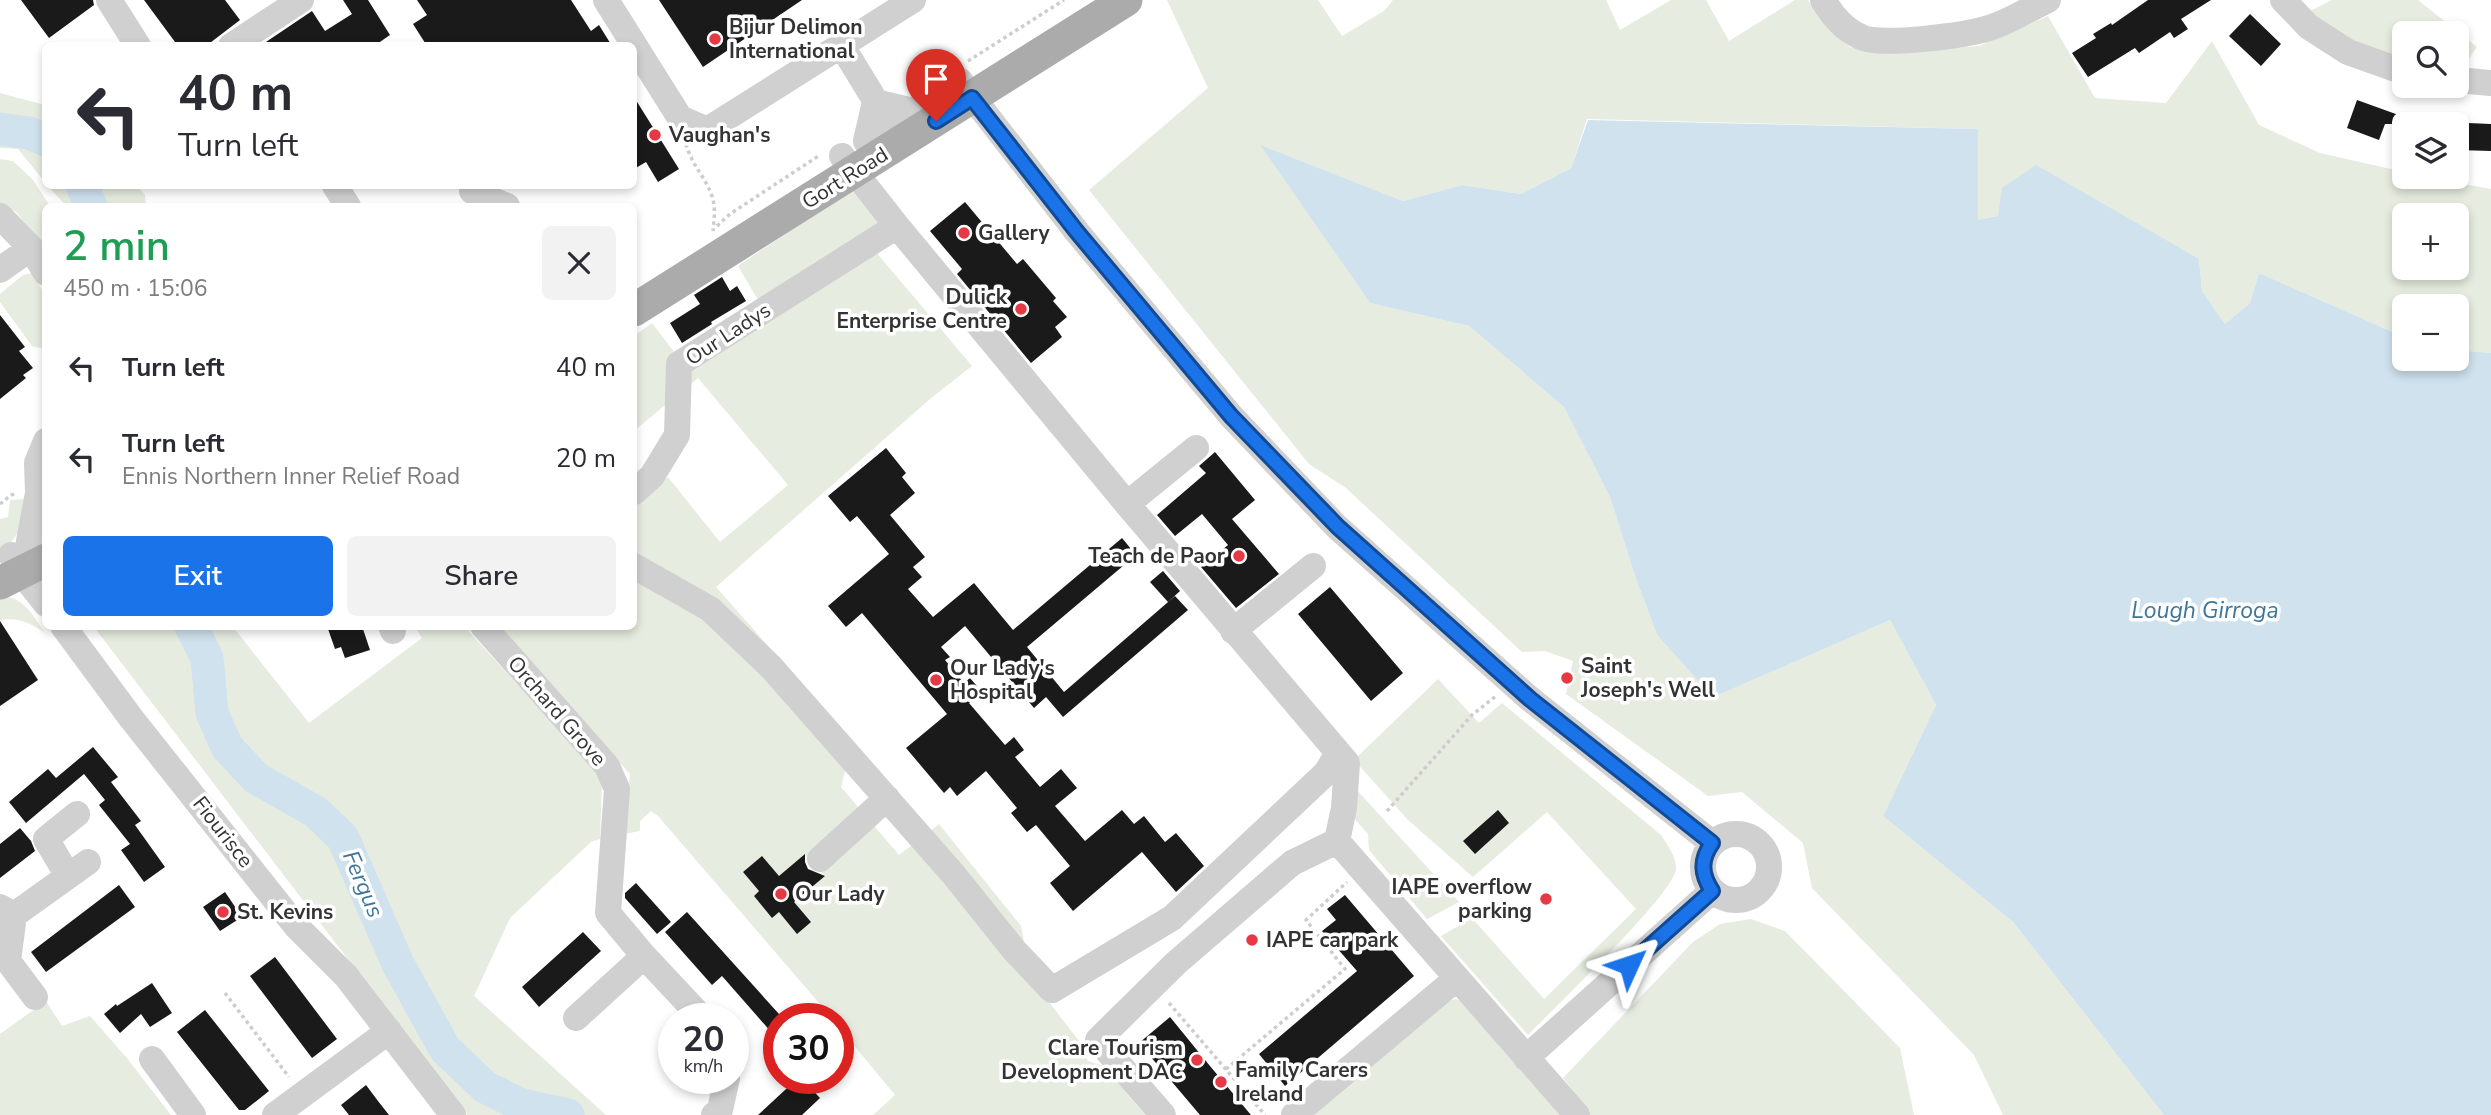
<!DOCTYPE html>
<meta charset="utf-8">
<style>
:root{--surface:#fff;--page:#f2f2f3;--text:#2b2b33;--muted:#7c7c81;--accent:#1a73e8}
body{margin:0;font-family:"Nunito Sans",sans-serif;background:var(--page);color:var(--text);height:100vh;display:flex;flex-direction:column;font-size:26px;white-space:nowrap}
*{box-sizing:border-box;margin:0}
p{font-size:23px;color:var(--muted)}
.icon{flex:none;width:38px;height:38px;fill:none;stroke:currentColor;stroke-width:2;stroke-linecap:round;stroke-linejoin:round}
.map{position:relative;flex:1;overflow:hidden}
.drawer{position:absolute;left:42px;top:203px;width:595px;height:427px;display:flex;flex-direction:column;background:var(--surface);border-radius:10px;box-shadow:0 4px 10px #0003}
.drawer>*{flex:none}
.banner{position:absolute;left:42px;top:42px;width:595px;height:147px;border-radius:10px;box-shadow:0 4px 10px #0003;background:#fff;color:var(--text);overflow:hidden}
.controls{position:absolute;left:2392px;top:21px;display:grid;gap:14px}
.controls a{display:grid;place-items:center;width:77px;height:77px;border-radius:10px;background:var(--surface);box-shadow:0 4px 10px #0003;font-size:35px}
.speed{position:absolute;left:658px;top:1003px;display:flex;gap:14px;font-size:35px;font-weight:700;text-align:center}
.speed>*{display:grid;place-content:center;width:91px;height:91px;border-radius:50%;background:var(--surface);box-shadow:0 4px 10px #0003;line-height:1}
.speed small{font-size:18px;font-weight:400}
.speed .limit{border:10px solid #d22;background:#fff;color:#111}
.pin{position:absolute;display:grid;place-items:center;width:60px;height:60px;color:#fff;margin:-72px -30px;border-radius:50% 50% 50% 0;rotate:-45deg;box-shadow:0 0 7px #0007}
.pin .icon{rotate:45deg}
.me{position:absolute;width:77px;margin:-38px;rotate:48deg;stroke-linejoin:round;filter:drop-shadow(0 0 5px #0008)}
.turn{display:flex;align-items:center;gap:24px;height:147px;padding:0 21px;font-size:32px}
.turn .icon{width:91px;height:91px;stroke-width:2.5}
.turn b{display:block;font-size:49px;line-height:60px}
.round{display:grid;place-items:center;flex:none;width:74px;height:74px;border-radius:10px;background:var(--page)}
.summary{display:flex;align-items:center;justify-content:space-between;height:119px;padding:0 21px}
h1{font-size:42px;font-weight:600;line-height:52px;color:#1e9e55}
.action{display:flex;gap:14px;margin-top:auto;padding:14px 21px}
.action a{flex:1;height:80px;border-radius:10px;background:var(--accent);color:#fff;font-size:28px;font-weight:600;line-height:80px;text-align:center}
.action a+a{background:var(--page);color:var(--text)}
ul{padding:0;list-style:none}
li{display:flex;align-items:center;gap:21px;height:91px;padding:0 21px}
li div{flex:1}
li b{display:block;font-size:26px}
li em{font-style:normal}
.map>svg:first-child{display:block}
.green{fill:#e6ecdf;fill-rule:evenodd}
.water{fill:#cfe2ee}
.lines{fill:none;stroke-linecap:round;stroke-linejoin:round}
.river{stroke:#cfe2ee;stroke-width:33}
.building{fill:#1a1a1a}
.path{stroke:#cdcdcd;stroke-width:3.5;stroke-dasharray:3.5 3.5;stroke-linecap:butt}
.minor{stroke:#d0d0d0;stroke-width:26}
.major{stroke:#ababab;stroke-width:33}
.route-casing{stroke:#114b97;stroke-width:18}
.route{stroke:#1a73e8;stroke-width:12}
.poi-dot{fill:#e63946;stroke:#fff;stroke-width:2.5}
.labels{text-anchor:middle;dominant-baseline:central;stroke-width:7;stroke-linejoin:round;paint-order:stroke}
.poi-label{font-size:21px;font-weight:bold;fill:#333;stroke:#fff;text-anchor:start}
.street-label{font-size:21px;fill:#333;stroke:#fff}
.water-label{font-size:23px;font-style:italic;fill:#3f7597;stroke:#fff}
</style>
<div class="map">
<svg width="2491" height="1115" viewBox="0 0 2491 1115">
<rect width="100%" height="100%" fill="#fff"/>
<!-- green -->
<path class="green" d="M1167,0H1318L1342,36L1384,11L1393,0H1606L1620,30L1671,0H1706L1729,41L1795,0H1808L1827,28L1850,47L1884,52L1979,46L2048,16L2095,98L2166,103L2212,41L2259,125L2320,153L2404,172V177H2423L2491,189V353L2457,350V306H2404V337L2259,273L2250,303L2225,324L2202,291L2199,259L1998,216L1978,220V129L1587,119L1571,168L1521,194L1462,185L1403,201L1261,146L1370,303L1469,326L1564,407L1610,497L1635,576L1657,635L1713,696L1890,620L1936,705L1883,816L2013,922L2164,1115H2003L1974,1055L1812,888L1803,843L1742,792L1708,796L1566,694L1573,661L1545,651L1522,652L1346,488L1309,464L1089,190L1208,88ZM2404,215H2457V268H2404Z
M2332,0H2418L2477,47L2462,69L2457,68V33H2404V59L2358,47L2308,12Z
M0,93L45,105V182L18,149L0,148Z
M0,159L13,161L33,180L48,203L50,206H46L45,248L16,212L0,204Z
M48,186H137L145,195L146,206H66Z
M850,190L859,195L883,226L761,305L738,266Z
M876,252L972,366L930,399L716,587L847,735V763L841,787L899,855L939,824L1021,926L1031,979L1080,1042L1088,1061L1104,1066L1145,1115H873L895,1095L838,1026V1018H832L658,816L651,811L640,821V831L624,834L630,774L498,627L634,626V502L668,477L720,542L788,485L698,378L684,390L686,369ZM805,855L825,876L794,902L811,922L779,912L772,917L754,896L759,891L743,872L762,856L779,876Z
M32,273L45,295V349L32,346L0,302V294L23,275Z
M652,323L677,356L669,402L634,431V336Z
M25,499C23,526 20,535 0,553V519L8,517L10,500Z
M0,596C24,596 33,616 45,633C30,623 19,617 0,620Z
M94,627H233L309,723L422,638L415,627H465L596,771L602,782L600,839L591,842L510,918L474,996L606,1115H467Z
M1438,679L1479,723L1502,703L1661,835C1667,844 1677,858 1676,869C1674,894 1552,1010 1528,1035L1441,936L1472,918L1544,999L1636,909L1547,812L1473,877L1408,820L1354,760Z
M1355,788L1459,902L1427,919L1369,850L1368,834L1353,817Z
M1751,919L1785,931L1900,1048L1914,1115H1587L1582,1102L1563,1078L1693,942L1720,924Z
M1456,999L1467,1004L1564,1115H1310L1444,1002Z
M46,1001L62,1026L90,1016L126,1057L171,1115H0V1034Z"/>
<!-- water -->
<path class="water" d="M1588,120L1978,129V220L1998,216L2002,188L2036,165L2199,259L2202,291L2225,324L2250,303L2259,273L2404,337V359H2457V350L2491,353V1115H2164L2013,922L1883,816L1936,705L1890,620L1713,697L1657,635L1635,576L1610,497L1564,407L1469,326L1370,303L1260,145L1403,201L1462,185L1521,194L1571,168Z"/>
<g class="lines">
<!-- river -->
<path class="river" d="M0,129L29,133L46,140
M82,186L91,206
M191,626L207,658L212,713L227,747L256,778L316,812L343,838L398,964L445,1049L485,1087L521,1105L568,1115"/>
</g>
<!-- building -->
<path class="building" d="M21,0H93L94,5L49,38Z
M144,0H225L240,20L206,46H178Z
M343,0H368L390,35L374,46H260L312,11L325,31L352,14Z
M417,0H571L591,31L599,25L612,46H427L413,24L427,15Z
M659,0H802L703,67Z
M2148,0H2211L2181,19L2188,29L2174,38L2170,32L2139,53L2135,48L2088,77L2072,53L2096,38L2093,34L2111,23L2112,25Z
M2250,14L2281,44L2261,66L2229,36Z
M634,97L679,169L658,182L646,162L634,169Z
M2357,100L2418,122V124H2385L2379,140L2347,128Z
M2468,123L2491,124V151L2457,150V126L2468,129Z
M965,202L1017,264L1023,259L1056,298L1053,301L1067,317L1055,327L1062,337L1031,363L957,274L962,269L930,231Z
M722,277L730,291L737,286L746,301L711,322L712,324L682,343L670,323L700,304L694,295Z
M0,315L25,347L19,351L33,368L23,375L26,378L0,399Z
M886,448L906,473L902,477L915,493L890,515L925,557L913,567L922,577L908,589L933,617L974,583L1013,630L1122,538L1136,555L1027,647L1064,692L1175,596L1188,610L1063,717L1046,697L1034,708L965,626L941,647L950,657L945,660L964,683L970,678L982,692L969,703L1005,745L1014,737L1024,750L1015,757L1040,787L1061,769L1077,788L1055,806L1085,841L1122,810L1134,824L1144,816L1165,842L1176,833L1204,866L1176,892L1142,852L1073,911L1050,883L1070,866L1036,825L1027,832L1011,813L1017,808L986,771L957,796L950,787L944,793L906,748L947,714L862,613L846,627L828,606L889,554L857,516L850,522L828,496Z
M1215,452L1255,500L1232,519L1279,574L1236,608L1201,567L1228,545L1202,514L1175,536L1157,515L1206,473L1199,466Z
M1163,571L1180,591L1168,602L1150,582Z
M1330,587L1403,673L1371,701L1298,614Z
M0,621L38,680L0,706Z
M327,626H362L370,650L345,658L341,647L335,649Z
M93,747L118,777L111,782L141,821L135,825L165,867L144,882L121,850L130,844L99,805L105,800L84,774L26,823L9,802L48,769L56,778Z
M1498,810L1509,823L1475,854L1463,841Z
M20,828L31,841L35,851L0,878V844Z
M805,854V862L808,869L825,876L794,902L811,922L797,934L779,912L772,918L754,896L759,891L743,872L762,856L779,876Z
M636,883L671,922L657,934L625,898V893Z
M119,885L135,907L46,972L31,952Z
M225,892L242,917L220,931L203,907Z
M1345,895L1414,976L1285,1086L1259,1054L1357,971L1322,931L1336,920L1327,909Z
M687,912L779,1014V1041L722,976L712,985L665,932Z
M583,932L601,951L539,1007L522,987Z
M275,957L337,1039L312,1058L250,976Z
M152,983L172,1013L150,1027L141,1014L120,1033L104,1014L116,1004L117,1006Z
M205,1010L269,1091L245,1110H239L177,1032Z
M1170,1017L1210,1066L1251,1115H1200L1139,1043Z
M798,1078H801L820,1098L802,1115H758Z
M366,1085L378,1101L389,1115H349L341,1105Z"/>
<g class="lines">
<!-- path -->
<path class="path" d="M968,61L1064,0
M920,91L938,80
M686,144C691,164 706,178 712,196C716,208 714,219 713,231
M717,226L730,214L820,155
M0,504L11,495L16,494
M1387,811L1472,715L1496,696
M225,993L289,1077
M1169,1003L1265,1115
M1226,1069L1345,969L1306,920L1347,882"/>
<!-- minor -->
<path class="minor" d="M109,0L138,46
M606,0L680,118L707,130L913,0
M1823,0C1833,16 1843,29 1861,37C1880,47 1967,35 1989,28C2009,22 2029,9 2048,0
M2283,0L2309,27L2348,52L2404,72
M231,46L301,0
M842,46L901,143
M2457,80L2491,83
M960,81L1077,232L1231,416L1337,527L1530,699L1712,843
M875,102L913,111
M866,141L875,102
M842,156L897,226L1127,504L1347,763L1344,808L1337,841
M335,186L348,206
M472,191L507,206
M0,216L31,248L46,273
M0,270L31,248
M634,492L652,476L677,435L679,364L897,226
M1127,504L1196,448
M11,555L27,580L46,604
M37,564L28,547L38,493L37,463L46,441
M634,566L710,609L771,667L954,875L1014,950L1052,990L1172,918L1326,773L1338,753
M63,626L131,718L296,926L346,976L453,1115
M391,626L393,631
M483,626L607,766L617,789L608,913L644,956L576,1018
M1233,631L1313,566
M1703 867a33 33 0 1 1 66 0a33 33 0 1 1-66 0Z
M1337,841L1577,1115
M820,859L887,798
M68,876L46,839L77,814
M0,907L14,915L88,862
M14,915L8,961L35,997
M644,956L702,1018
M1526,1058L1712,891
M152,1059L193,1115
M275,1115L389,1031
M714,1115L720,1110L727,1078
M1163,1115L1098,1040L1176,963L1292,863L1337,841
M1294,1115L1456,979"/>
<!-- major -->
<path class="major" d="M634,310L1126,0
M0,583L46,560"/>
</g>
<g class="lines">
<!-- route casing -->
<g class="route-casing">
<path id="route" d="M936,121L972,98L1077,232L1231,416L1338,527L1530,699L1712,843C1700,860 1701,874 1712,891L1629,965"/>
</g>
<!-- route -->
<use href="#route" class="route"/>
</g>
<!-- markers -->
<g class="poi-dot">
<circle cx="715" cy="39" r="7"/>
<circle cx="655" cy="135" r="7"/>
<circle cx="964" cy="233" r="7"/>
<circle cx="1021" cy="309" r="7"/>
<circle cx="1239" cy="556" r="7"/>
<circle cx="1567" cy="678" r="7"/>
<circle cx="936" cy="680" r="7"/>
<circle cx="781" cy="894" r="7"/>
<circle cx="1546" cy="899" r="7"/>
<circle cx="223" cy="912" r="7"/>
<circle cx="1252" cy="940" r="7"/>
<circle cx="1197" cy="1060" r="7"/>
<circle cx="1221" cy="1082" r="7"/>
</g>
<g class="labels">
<!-- poi labels -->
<g class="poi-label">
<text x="729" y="27">Bijur Delimon<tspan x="729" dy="24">International</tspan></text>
<text x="669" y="135">Vaughan's</text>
<text x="978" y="233">Gallery</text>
<text x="1007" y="297" text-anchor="end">Dulick<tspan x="1007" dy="24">Enterprise Centre</tspan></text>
<text x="1225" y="556" text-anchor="end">Teach de Paor</text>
<text x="1581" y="666">Saint<tspan x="1581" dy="24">Joseph's Well</tspan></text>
<text x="950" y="668">Our Lady's<tspan x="950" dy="24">Hospital</tspan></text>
<text x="1532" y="887" text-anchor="end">IAPE overflow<tspan x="1532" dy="24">parking</tspan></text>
<text x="795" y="894">Our Lady</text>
<text x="237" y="912">St. Kevins</text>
<text x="1266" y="940">IAPE car park</text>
<text x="1183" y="1048" text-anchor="end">Clare Tourism<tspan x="1183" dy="24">Development DAC</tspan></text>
<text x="1235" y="1070">Family Carers<tspan x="1235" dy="24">Ireland</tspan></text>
</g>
<!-- street labels -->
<g class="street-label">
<text transform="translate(845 178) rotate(-32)">Gort Road</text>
<text transform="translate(728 334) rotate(-33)">Our Ladys</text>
<text transform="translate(557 711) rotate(49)">Orchard Grove</text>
<text transform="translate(223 832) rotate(52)">Fiourisce</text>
</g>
<!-- water labels -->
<g class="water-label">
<text x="2205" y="610">Lough Girroga</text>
<text transform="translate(363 884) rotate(67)">Fergus</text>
</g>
</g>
</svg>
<div class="controls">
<a><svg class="icon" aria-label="search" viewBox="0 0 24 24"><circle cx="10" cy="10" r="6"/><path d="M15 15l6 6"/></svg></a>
<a><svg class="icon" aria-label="layers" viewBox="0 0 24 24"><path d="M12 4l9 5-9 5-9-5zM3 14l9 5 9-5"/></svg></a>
<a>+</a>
<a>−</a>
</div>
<div class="speed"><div>20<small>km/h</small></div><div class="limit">30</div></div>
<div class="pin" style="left:936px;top:121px;background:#d93025"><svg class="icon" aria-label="arrive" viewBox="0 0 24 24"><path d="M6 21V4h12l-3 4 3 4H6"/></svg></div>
<svg class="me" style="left:1629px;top:965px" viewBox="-20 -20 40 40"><path d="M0-17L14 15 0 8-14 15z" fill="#1a73e8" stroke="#fff" stroke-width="4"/></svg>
<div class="banner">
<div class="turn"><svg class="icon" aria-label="left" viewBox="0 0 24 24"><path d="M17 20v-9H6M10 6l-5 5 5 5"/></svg><div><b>40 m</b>Turn left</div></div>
</div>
<section class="drawer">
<div class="summary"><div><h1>2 min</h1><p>450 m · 15:06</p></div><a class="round"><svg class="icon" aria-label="close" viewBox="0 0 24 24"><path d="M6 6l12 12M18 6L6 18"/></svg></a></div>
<ul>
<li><svg class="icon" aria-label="left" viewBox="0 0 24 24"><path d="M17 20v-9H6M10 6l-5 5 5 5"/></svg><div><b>Turn left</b></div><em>40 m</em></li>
<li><svg class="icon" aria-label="left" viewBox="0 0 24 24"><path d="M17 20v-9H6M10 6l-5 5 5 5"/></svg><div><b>Turn left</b><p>Ennis Northern Inner Relief Road</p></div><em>20 m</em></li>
</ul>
<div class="action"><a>Exit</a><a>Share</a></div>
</section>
</div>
